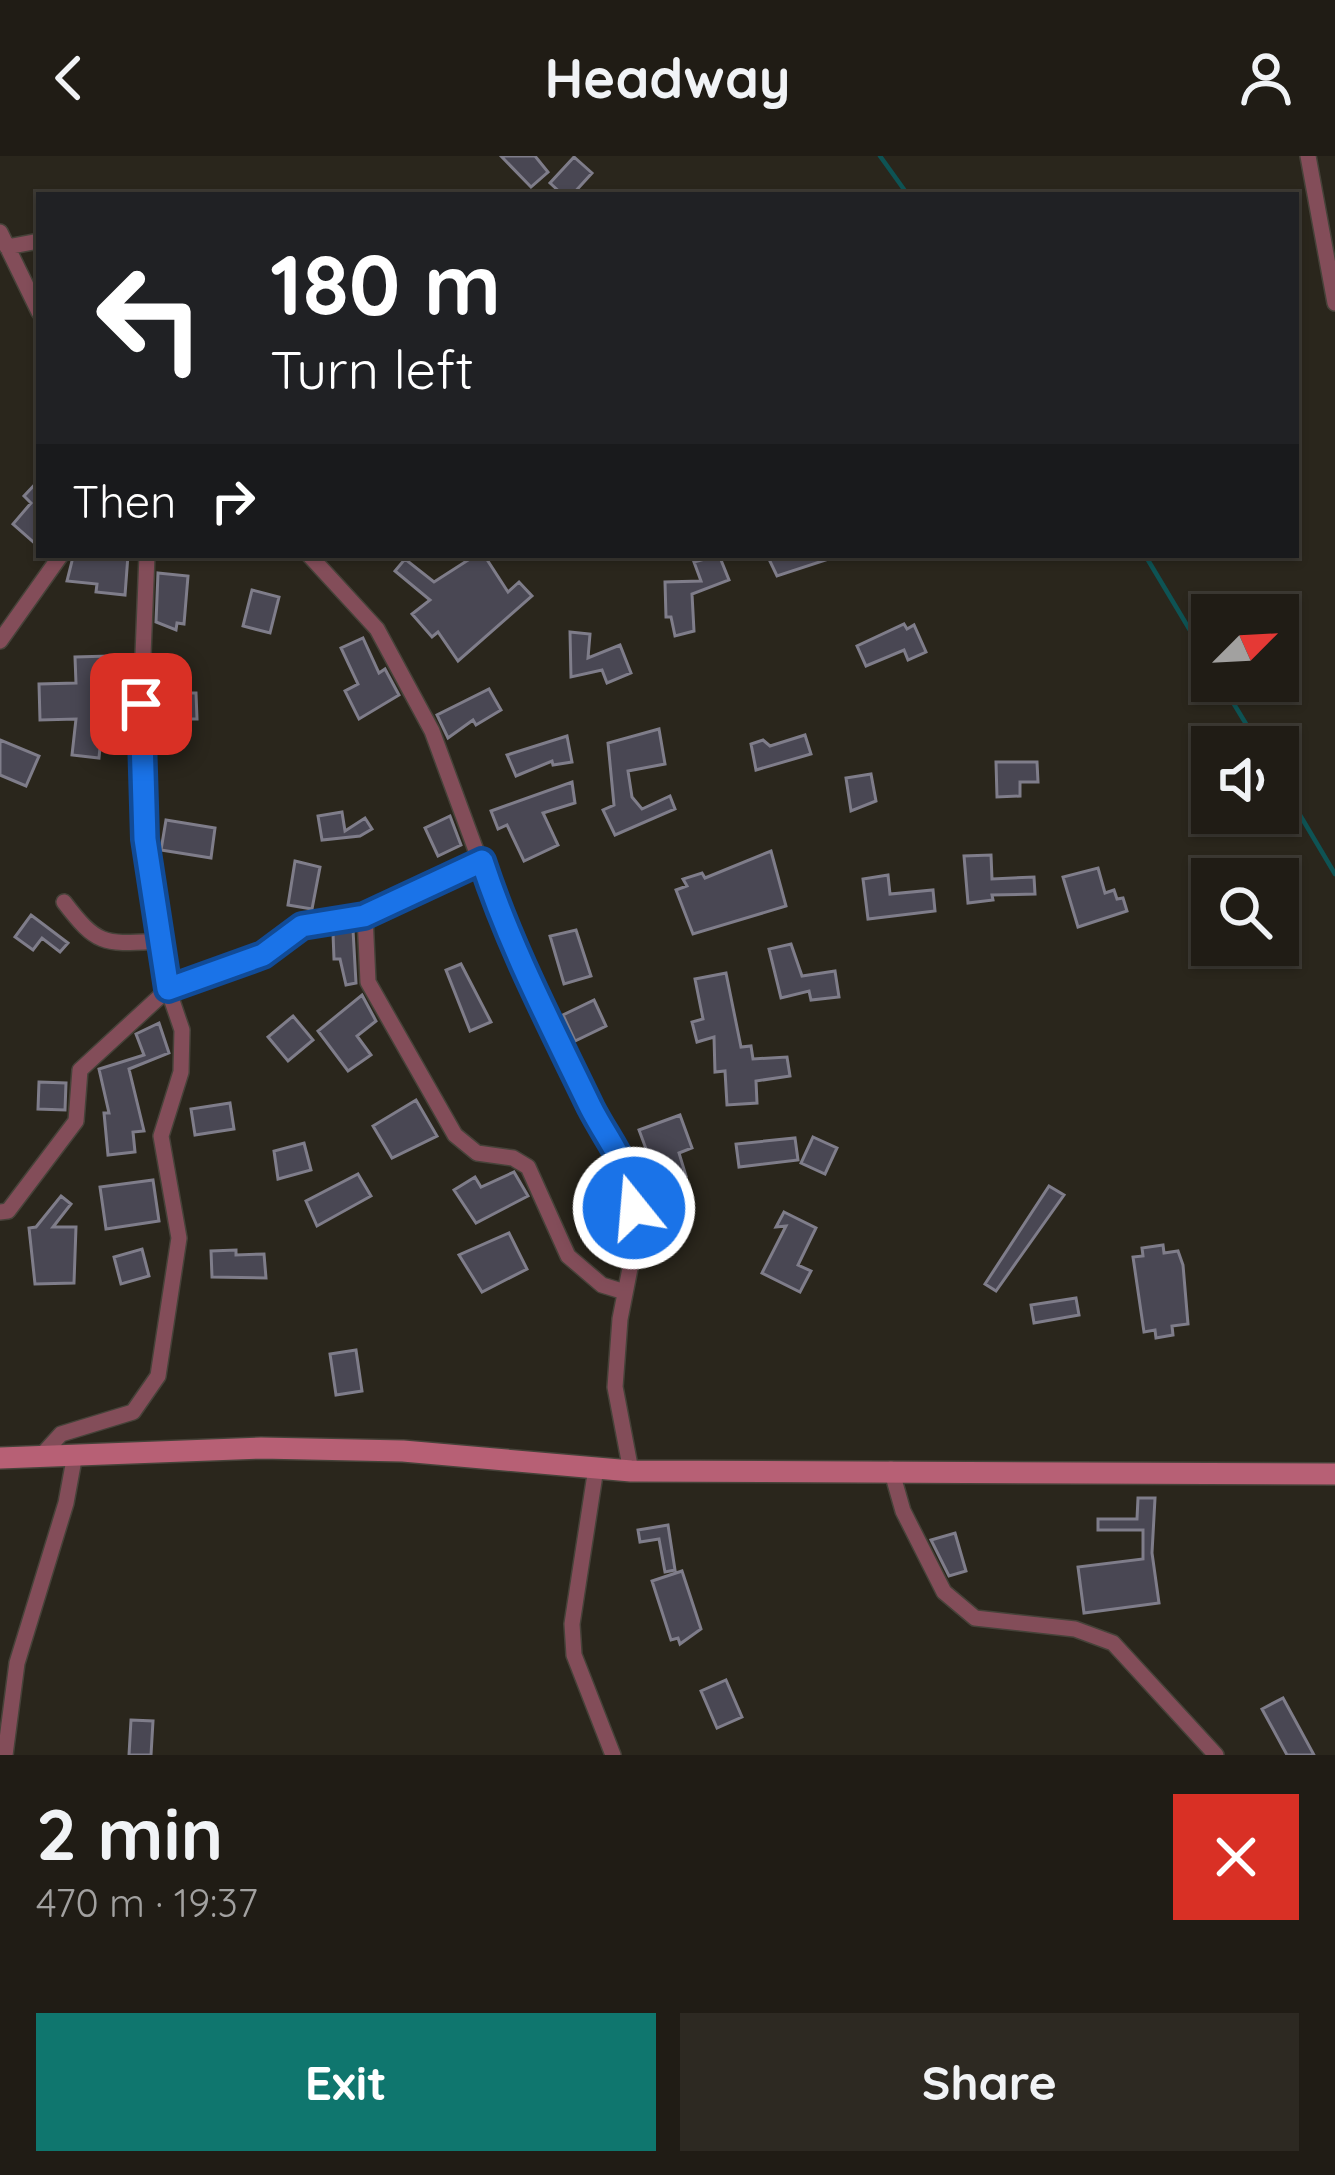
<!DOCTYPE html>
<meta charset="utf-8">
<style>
:root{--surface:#201c15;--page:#2d2922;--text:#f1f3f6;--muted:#a2a1a0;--line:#3d3a34;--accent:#0f766e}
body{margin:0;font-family:Quicksand,sans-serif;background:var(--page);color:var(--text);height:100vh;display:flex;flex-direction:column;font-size:45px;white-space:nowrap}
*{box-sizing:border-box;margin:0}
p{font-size:39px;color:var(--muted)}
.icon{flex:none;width:66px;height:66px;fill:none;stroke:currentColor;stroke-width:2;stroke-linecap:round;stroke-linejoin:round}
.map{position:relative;height:1599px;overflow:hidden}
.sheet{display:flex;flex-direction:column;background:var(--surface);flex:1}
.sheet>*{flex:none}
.banner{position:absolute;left:36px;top:36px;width:1263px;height:366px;border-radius:0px;box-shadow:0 3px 9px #0004,0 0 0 3px var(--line);background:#202124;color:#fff;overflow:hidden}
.needle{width:78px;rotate:66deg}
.tools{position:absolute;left:1191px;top:438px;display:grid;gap:24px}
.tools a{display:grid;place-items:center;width:108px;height:108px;border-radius:0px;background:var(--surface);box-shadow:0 3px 9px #0004,0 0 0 3px var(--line);font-size:60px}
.pin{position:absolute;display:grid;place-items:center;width:102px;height:102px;color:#fff;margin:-51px;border-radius:24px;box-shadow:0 6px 18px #0006}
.me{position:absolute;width:132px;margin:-66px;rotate:343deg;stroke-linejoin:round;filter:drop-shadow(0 0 9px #0008)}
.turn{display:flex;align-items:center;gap:42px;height:252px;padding:0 36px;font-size:54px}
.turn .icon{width:156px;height:156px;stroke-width:2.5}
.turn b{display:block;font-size:84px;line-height:102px}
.then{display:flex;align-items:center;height:114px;padding:0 36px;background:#0003;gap:24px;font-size:45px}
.round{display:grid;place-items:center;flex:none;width:126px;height:126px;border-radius:0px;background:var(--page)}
.summary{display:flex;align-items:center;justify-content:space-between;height:204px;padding:0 36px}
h1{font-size:72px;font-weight:700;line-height:90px}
.button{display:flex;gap:24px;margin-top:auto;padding:24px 36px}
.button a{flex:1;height:138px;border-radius:0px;background:var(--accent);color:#fff;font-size:48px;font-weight:700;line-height:138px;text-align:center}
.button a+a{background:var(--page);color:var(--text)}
header{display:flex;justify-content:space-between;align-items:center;height:156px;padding:0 36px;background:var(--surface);font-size:54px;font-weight:700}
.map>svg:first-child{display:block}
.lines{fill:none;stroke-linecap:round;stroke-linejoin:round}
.stream{stroke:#0e5354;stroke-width:4.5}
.building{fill:#494753;stroke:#7f7d8a;stroke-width:3}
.street-casing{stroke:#464239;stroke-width:18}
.secondary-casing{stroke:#464239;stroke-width:24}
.street{stroke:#834d59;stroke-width:15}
.secondary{stroke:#b76075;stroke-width:21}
.route-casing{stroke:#114b97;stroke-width:30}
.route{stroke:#1a73e8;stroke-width:21}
</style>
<header><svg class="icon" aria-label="back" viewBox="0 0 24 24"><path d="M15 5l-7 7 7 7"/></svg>Headway<svg class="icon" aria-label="person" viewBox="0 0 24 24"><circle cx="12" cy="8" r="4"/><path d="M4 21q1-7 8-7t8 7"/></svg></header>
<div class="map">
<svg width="1335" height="1599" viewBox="0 0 1335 1599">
<rect width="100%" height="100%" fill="#2a261c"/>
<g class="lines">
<!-- stream -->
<path class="stream" d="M880,0L908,39
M1145,399L1212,511
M1220,525L1260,591
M1278,622L1335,718"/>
</g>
<!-- building -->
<path class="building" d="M501,0H535L548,16L531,31Z
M574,1L592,17L572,39H563L550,27Z
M39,324V391L13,368L31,347L24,340Z
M84,399H128L125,439L96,436L97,428L67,425L73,401Z
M476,399H484L508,436L519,426L532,440L458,505L438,476L432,481L412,458L430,444L395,415L405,403L434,426Z
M719,399L729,424L692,438L694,475L675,480L671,461H666L665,426L701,425L694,406Z
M767,399H835V401L777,420Z
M158,417L188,420L184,468L177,467L176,474L156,466Z
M252,434L279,441L270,477L243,470Z
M904,468L907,473L914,469L926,496L908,504L904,494L866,510L857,490Z
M570,476L590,478L588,502L620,489L631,517L607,527L602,514L571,521Z
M363,482L379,517L385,513L399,539L359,563L345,535L358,528L341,492Z
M110,500L112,546L129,547V573L102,570L99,602L72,599L76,563L40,564L39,528L76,527L75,501Z
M489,533L501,554L476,569L473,564L448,582L437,559Z
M168,537H196L197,563H169Z
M659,573L665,608L628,615L632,641L642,653L670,640L675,653L615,679L603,654L614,649L608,587Z
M805,579L811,598L756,614L751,588L763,584L770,590Z
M567,580L572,606L553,609L552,605L516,620L507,599Z
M0,584L39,600L26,630L0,619Z
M996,606H1037L1038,626H1020V640L997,641Z
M871,618L876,645L851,655L846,622Z
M572,626L575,647L543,657L558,689L524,705L507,669L498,673L491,655Z
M342,656L345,675L365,662L372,673L360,680L322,684L318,660Z
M450,660L461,689L438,700L425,672Z
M166,664L215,672L211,702L161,694Z
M771,695L786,750L693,778L676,734L687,730L683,723L702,717L705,722Z
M991,699L992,723L1034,721L1035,738L992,739L993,744L968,747L964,700Z
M295,705L320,711L312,753L288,749Z
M1098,712L1105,737L1114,734L1117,743L1123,742L1127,755L1078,771L1063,721Z
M888,719L890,738L933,734L935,755L868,763L863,723Z
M31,759L68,787L60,796L42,782L33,794L15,781Z
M353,774L356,827L346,829L340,803H334L333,777Z
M576,774L591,820L564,828L550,780Z
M791,788L802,820L835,815L839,841L811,844L809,835L781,842L769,793Z
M461,808L491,866L470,875L446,814Z
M726,817L741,891L751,890L753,903L787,901L790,920L756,925L757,947L727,949L725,915L715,916L714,881L697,886L692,866L703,863L695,823Z
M362,839L376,865L357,880L371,899L348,915L318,875Z
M594,844L606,870L575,885L563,859Z
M293,860L313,884L288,905L268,881Z
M159,867L169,897L129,913L144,975L133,976L135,996L108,999L104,957H109L99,913L144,899L136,878Z
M39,926L66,927L65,954L38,953Z
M416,944L437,980L392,1002L373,970Z
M230,947L234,973L195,979L191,953Z
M680,959L692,992L679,997L686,1020L659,1028L639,974Z
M813,981L837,992L825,1018L801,1007Z
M795,982L798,1004L739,1011L736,988Z
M304,987L311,1014L278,1023L274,995Z
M514,1016L528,1040L476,1067L454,1034L475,1021L481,1031Z
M358,1018L371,1040L317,1070L306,1045Z
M153,1024L159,1065L106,1073L100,1031Z
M1049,1030L1064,1039L996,1135L985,1128Z
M61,1040L71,1048L53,1071H76L74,1127L35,1128L29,1072L36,1071Z
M784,1056L816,1072L798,1109L811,1115L800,1136L762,1117L786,1070L776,1071Z
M509,1077L527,1113L482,1136L459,1099Z
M1163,1089L1164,1097L1178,1095L1183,1109L1188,1168L1172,1170L1173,1179L1156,1182L1155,1174L1144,1176L1133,1101L1143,1100L1142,1092Z
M142,1093L149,1120L121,1128L114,1101Z
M236,1094V1099L264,1098L266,1122L212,1121L211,1095Z
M1076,1142L1079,1159L1034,1167L1031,1149Z
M356,1194L362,1235L336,1239L330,1198Z
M1138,1342H1155L1152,1397L1159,1447L1084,1457L1078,1411L1143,1403V1374H1098V1363H1137Z
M668,1369L675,1414L665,1416L659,1383L640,1386L638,1374Z
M955,1377L966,1415L949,1420L931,1384Z
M682,1415L701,1473L680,1488L678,1482L671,1484L652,1425Z
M726,1524L742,1561L717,1572L701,1535Z
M1283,1542L1314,1599H1287L1262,1553Z
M131,1564L153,1565L151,1599H129Z"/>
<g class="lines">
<!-- street casing -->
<g class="street-casing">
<path id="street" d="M1308,0L1335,147
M0,76L39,156
M7,91L39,85
M309,399L377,473L432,575L502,765L595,959L633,1022L636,1082L620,1163L615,1231L631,1315
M0,485L61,399
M64,746C98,791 105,788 160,785
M365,760L368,826L455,979L477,997L513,1002L528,1011L568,1100L602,1129L625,1136
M0,1056L8,1055L76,965L80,914L168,833L263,799L302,770L365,760L482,705
M41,1300L61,1278L133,1256L158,1220L179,1082L161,980L181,916L182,874L168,833L145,683L141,549L147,399
M596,1312L572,1468L574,1499L613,1599
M891,1313L903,1355L944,1436L975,1462L1075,1473L1113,1487L1216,1599
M5,1599L17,1507L66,1347L75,1298"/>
</g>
<!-- secondary casing -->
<g class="secondary-casing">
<path id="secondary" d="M0,1302L261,1292L403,1295L631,1315L1335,1318"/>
</g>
<!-- street -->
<use href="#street" class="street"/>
<!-- secondary -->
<use href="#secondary" class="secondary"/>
</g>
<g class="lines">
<!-- route casing -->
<g class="route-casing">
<path id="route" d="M141,548L145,683L168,833L263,799L302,770L364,760L482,705C510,791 552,871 591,952C609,987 632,1011 634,1052"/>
</g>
<!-- route -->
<use href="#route" class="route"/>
</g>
</svg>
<div class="tools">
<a><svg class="needle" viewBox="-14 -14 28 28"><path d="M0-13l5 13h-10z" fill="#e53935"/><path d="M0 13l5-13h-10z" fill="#a2a1a0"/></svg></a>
<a><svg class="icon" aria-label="sound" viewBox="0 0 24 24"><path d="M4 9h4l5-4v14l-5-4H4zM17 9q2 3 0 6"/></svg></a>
<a><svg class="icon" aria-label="search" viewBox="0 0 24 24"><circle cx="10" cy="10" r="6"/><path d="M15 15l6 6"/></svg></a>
</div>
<div class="pin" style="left:141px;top:548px;background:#d93025"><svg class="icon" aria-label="arrive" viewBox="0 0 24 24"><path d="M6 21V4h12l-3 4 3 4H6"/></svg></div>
<svg class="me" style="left:634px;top:1052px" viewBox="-20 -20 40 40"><circle r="17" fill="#1a73e8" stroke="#fff" stroke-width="3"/><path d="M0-11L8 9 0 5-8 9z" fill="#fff"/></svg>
<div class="banner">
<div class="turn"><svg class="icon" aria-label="left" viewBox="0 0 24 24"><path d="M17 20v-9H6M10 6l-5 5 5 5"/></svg><div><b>180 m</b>Turn left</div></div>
<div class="then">Then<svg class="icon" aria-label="right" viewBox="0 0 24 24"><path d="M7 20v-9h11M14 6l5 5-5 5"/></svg></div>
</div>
</div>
<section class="sheet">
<div class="summary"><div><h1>2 min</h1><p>470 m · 19:37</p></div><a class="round" style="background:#d93025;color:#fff"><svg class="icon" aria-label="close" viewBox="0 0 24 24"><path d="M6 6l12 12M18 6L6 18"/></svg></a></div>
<div class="button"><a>Exit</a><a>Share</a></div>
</section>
